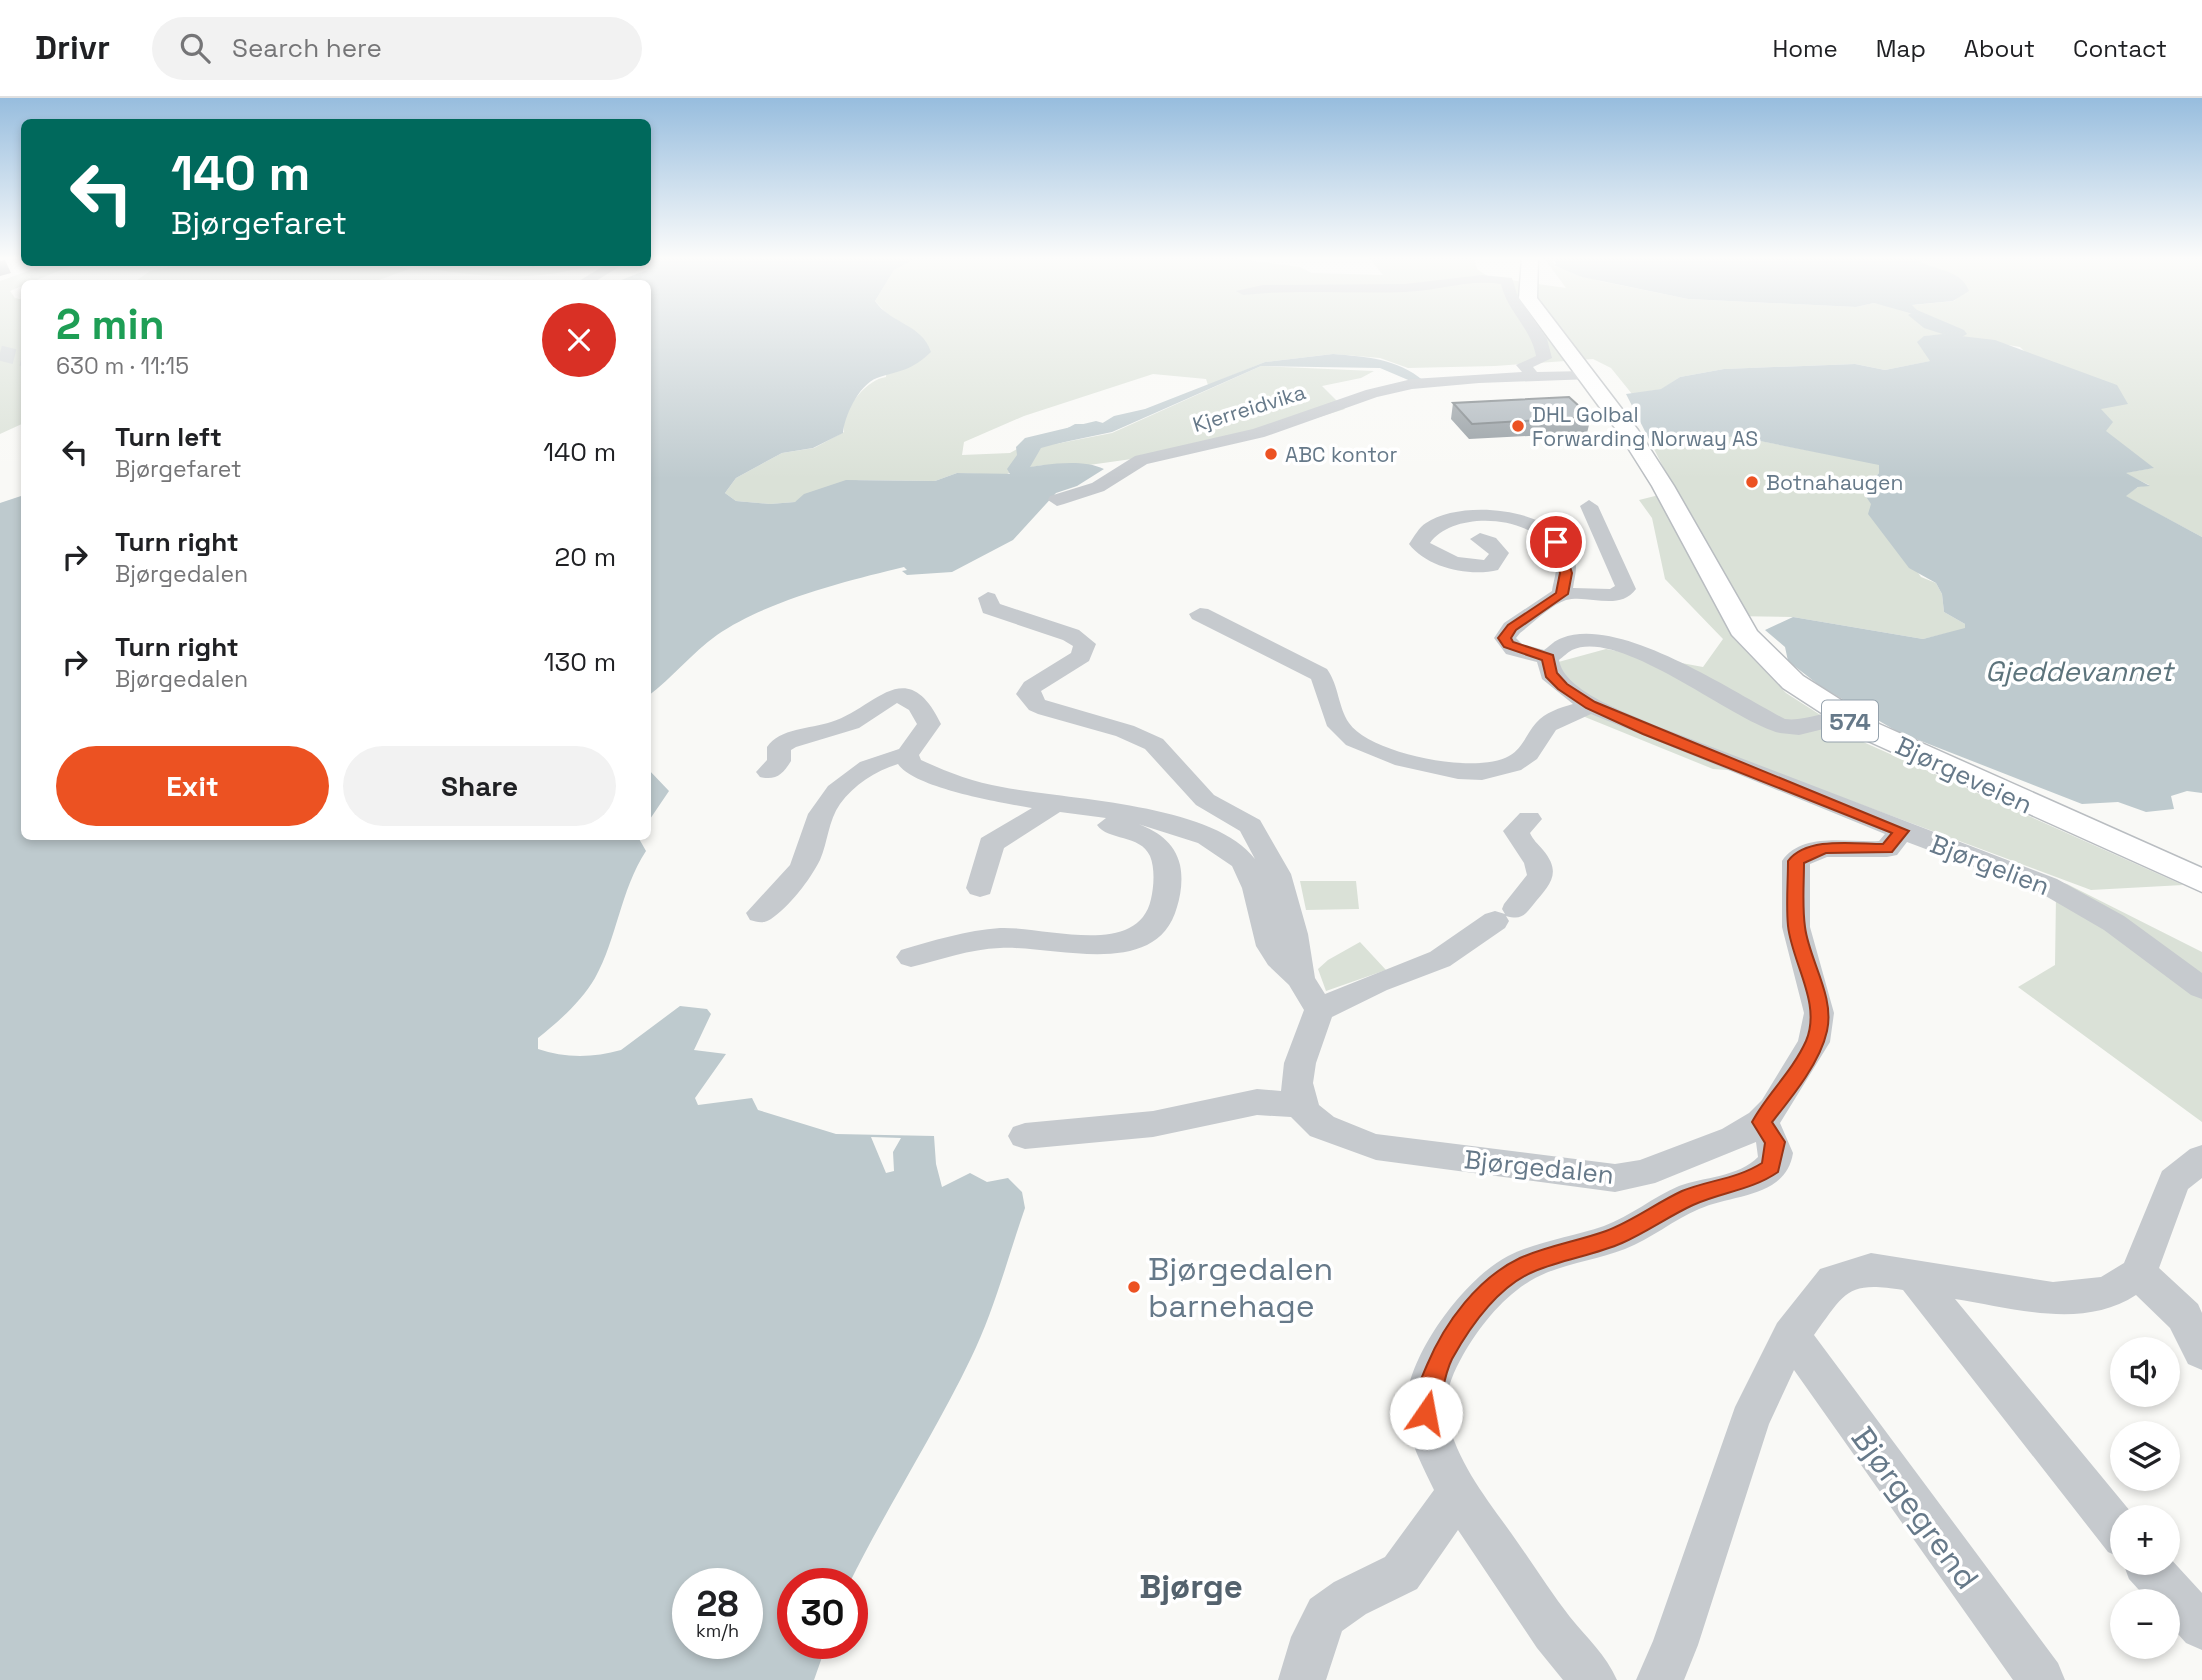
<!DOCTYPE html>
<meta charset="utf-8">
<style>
:root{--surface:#fff;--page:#f2f2f2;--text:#202124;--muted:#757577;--line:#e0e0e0;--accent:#ec5222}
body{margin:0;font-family:"Space Grotesk",sans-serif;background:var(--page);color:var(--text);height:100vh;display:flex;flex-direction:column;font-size:26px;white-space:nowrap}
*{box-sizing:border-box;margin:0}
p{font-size:23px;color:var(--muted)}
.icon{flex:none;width:38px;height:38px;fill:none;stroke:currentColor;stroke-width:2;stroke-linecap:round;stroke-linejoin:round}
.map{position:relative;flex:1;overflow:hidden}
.side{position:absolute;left:21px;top:182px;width:630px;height:560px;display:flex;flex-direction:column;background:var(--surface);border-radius:10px;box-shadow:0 4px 10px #0003}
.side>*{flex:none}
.hud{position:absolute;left:21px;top:21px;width:630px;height:147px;border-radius:10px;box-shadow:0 4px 10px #0003;background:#00695c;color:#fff;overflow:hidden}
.buttons{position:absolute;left:2110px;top:1239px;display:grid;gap:14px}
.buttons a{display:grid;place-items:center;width:70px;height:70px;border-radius:50%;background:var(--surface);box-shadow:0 4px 10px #0003;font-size:35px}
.speed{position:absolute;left:672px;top:1470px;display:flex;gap:14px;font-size:35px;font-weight:700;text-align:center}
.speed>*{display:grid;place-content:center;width:91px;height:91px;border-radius:50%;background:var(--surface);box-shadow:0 4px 10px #0003;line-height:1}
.speed small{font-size:18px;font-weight:400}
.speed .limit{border:10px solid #d22;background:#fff;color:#111}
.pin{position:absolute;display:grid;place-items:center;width:60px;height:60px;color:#fff;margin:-30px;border:4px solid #fff;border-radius:50%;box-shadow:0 2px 7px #0007}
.me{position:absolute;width:77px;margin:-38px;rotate:12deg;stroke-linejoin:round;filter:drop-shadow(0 0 5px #0008)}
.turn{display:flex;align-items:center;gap:24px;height:147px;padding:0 35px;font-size:32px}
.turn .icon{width:91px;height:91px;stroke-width:2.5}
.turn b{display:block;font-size:49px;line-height:60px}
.round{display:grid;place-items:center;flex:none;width:74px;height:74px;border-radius:37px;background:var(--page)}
.headline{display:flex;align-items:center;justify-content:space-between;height:119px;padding:0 35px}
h1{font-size:42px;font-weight:700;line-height:52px;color:#1e9e55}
.button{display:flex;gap:14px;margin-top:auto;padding:14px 35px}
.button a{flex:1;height:80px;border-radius:42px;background:var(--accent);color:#fff;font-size:28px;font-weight:700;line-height:80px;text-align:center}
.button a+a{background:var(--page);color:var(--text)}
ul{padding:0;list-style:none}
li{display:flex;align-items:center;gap:21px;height:105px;padding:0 35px}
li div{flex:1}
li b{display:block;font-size:26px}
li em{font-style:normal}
header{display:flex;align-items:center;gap:42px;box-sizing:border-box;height:98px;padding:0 35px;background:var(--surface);border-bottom:2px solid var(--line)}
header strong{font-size:33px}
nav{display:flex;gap:38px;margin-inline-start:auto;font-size:24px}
.search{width:490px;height:63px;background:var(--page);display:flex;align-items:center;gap:18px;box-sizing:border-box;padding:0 24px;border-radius:38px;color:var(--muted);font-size:26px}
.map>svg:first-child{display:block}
.green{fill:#dae1d7}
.water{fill:#becace;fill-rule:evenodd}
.pier{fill:#f9f9f6}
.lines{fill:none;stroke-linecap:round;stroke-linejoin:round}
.river{fill:#becace;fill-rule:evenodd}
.minor-tunnel{stroke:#cdd3d5;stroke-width:15;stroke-dasharray:15 7;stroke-linecap:butt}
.major-casing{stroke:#b9bdc1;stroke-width:3}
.minor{fill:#c6cace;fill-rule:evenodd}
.major{fill:#fff;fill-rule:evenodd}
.wall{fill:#949ca1}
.shaded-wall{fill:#787f83}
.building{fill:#acb5bb;stroke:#787f83;stroke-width:2}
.route{fill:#ec5222;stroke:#993516;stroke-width:2}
.poi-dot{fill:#ec5222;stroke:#fff;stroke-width:2.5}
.labels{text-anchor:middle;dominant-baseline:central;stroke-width:7;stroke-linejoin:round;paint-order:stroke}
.far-street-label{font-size:21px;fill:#667989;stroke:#fff}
.far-poi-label{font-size:21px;fill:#667989;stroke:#fff;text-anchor:start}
.shield{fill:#fff;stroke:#94a1ac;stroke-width:2}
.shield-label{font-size:24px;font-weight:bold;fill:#667989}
.street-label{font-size:26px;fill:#667989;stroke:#fff}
.water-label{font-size:28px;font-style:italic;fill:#5d747c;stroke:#fff}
.near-poi-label{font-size:32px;fill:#667989;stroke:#fff;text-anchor:start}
.near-street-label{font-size:32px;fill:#667989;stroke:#fff}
.near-neighbourhood-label{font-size:33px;font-weight:bold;fill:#54626d;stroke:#fff}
</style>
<header>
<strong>Drivr</strong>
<div class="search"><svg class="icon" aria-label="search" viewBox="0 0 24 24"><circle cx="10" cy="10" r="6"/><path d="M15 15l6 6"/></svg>Search here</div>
<nav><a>Home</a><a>Map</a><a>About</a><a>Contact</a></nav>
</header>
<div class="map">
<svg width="2202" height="1582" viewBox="0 0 2202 1582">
<rect width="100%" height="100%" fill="#f9f9f6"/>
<!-- green -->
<path class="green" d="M917,160H1232L1300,169L1312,175L1383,177L1369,160H1474L1477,171L1489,179L1566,190L1544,160H1553L1554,168L1600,183L1688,201L1856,209L1874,205L1893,209L1954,203L1958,199L1942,172L1931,171L1912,160H2202V439L2125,398L2138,389L2149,387L2124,375L2153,370L2105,333L2020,249L1960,239L1958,236L1924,238L1931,263L1885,272L1855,266L1724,271L1680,279L1662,291L1632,296L1611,270L1593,261L1495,268L1408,270L1380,260L1333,256L1265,264L1208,287L1206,281L1153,276L1024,318L964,344L962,357L1010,355L1044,336H1058L1048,341L1055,346L1112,335L1261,268L1374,273L1361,280L1322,288L1345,311L1294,327L1160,357L1089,367H1043L1016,372L1005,377L957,375L935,383L859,382L795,404L770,406L736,403L725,395L736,380L782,355L814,350L844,334C839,314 867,281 886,279L889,218L875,203L894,172Z
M53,164L78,165L10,193L15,200L24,202V325L0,336V183Z
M196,164H372L409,171L368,186L133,185L150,173Z
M475,164C517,173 556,164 598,165C527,188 467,177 396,165Z
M1701,336L1740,339L1879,366V375L1870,384L1871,406L1921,479L1936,485L1942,496L1944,514L1965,526V531L1923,541L1793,519L1731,518L1733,540L1786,595L1861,643L2183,787L2091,792L1779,676L1713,671L1585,619L1589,601L1540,569L1606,551L1703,569L1723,541L1665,481L1652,420L1639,402L1675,393L1652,347L1678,338Z
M1962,756L2067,786L2202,854V1024L2018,889L2055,867L2056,798Z
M1300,783H1356L1359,811L1306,812Z
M1360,844L1386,872L1326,893L1318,871L1328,862Z"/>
<!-- water -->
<path class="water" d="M651,160H917L894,172L875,203C891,226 922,226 931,254C911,273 901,272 877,280C858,287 844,320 843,335L813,350L782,355L736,380L725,395L736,403L770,406L795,404L804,396L846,382L935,383L957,375L1018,376V371C1043,367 1080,360 1104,371L1077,388L1056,395L1013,442L952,474L907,477L902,473L907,472L904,469C846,483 766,503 717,537C692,555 672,580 648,598V186H611L647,172Z
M1553,160H1914C1932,173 1961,170 1969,193L1953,203L1912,207L1922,217H1917L1874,205L1856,209L1688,201L1582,179L1553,167L1556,166Z
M1943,236L1995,242L2117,287L2128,306L2101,311L2113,324L2106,333L2154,370L2126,375L2150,388L2138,389L2126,398L2202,439V695L2187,693L2171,698L2174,711L2146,714L2118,704L2082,706L1898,634L1820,588L1788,563L1785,549L1765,532L1793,519L1923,541L1965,530V526L1944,514L1942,496L1936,485L1909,470L1868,416L1871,406L1865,397L1870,384L1879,375V367L1740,339L1678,338L1652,347L1626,296L1661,291L1680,279L1724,271L1855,266L1885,272L1930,263L1917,244L1924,238Z
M1333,256C1367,259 1396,260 1424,283L1413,284L1380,270L1261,268L1112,334L1055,346L1048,341L1075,326H1101L1114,318L1145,311L1265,264Z
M24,397V738L638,739L646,753C620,793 617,841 595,880C582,903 558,924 538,940V951C564,960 593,960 621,952L680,908L707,911L711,916L694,952L726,956L695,1000L698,1007L752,1000L758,1012L836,1036L934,1038L936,1066L942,1089L970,1075L987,1084L1008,1080L1022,1094L1025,1110C1008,1159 994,1213 971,1260C934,1337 887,1409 849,1486H793V1545H827L814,1582H0V405ZM688,1486H747V1545H688Z
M648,671L669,693L648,724Z"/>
<!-- pier -->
<path class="pier" d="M871,1039L901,1040L893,1054L894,1073L886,1075Z"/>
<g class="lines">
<!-- river -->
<path class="river" d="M1917,212L1964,232L1967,236L1958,241L1924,230L1908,217Z
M1096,323L1103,325L1107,329L1103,333L1041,350L1026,376H1010L1007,371L1017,357L1016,349L1025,340Z"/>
<!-- minor-tunnel -->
<path class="minor-tunnel" d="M0,255L24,261"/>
<!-- major casing -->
<g class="major-casing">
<path id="major" d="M1522,160H1538L1537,200L1638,332L1674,388L1757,533L1803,578L1879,626L2202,770V794L1857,638L1783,590L1732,537L1652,388L1618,334L1519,200Z"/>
</g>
<!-- minor -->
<path class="minor" d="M610,164H627L591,186H574Z
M1482,177L1512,180L1517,196L1547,241L1552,260L1533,269L1537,274L1586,273L1592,275V281L1479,285L1412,291L1377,299L1264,339L1147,366L1104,393L1064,406L1057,408L1048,402L1050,398L1092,385L1135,358L1253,331L1366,292L1412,281L1522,274L1516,267L1536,258C1531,230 1507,213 1501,186C1469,181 1437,193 1405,194C1351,196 1297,191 1243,197L1236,193L1263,187L1405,186Z
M1589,402L1598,408L1636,491C1619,514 1589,496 1566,502C1551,507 1533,525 1520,535L1516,540L1522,546L1544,552C1550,548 1555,542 1562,540C1620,517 1734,595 1785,621C1808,624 1831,609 1852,614L1856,619L1852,624L1799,637L1780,635C1732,623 1620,529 1572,552C1568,554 1563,559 1559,562C1564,594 1629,615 1657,628L2057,781L2124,818L2202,875V901L2191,897L2104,832L2037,793L1907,744L1897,757L1887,759H1827L1810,766V829L1834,915L1830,944L1780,1025L1793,1055C1786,1100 1732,1096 1699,1111C1673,1122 1651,1141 1625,1151C1594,1163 1558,1166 1530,1183C1502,1200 1479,1229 1463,1257C1452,1277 1442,1299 1448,1322C1458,1368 1492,1407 1518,1445C1535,1469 1551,1495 1570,1519C1587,1540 1606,1557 1617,1582H1563L1537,1550L1458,1432L1417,1491L1366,1516L1342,1533L1326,1582H1278L1291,1539L1310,1501L1334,1484L1385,1459L1434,1392C1423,1369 1409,1343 1406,1318C1400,1266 1463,1181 1508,1158C1538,1143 1572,1139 1604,1128C1631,1118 1653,1099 1679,1088C1703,1079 1739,1079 1758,1059L1756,1044L1655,1085L1615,1094L1376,1062L1310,1038L1291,1019L1257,1017L1153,1039L1025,1051L1013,1047L1008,1038L1013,1029L1025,1025L1153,1013L1257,991L1281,993L1284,965L1304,912L1289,887L1268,867L1256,848L1242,790L1232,768L1198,745L1135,725C1156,732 1175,744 1180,767C1183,781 1181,796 1177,809C1157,883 1054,847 1000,850C970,851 940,862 911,869L901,866L896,859L901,852C932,843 967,832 1000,830C1044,828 1138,861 1151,801C1154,788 1155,770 1150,758C1140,736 1108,743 1097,727L1106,720L1060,714L1004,750L990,796L980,799L970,796L966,790L981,740L1032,710C1002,705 914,690 898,666C875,673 854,687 840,706C828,723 828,744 820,762C810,782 789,809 771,821C764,826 757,824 750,822L746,815L790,767L808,716L828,688L860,664L899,651L917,626L909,612L897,605L859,630L796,649L791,652V663C783,676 776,683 760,679L756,674L767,662V649C780,630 810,631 831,624C875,611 906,554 941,626L919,657L921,662C947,674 973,684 1002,689C1068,702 1213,705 1255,761L1240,733L1196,707L1145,651L1116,638L1038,616L1029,612L1016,596L1024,584L1071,555L1073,548L1063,542L983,515L978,500L988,494L995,496L1000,506L1079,532L1096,546L1089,563L1041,593L1045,602L1134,628L1163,641L1214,697L1260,722L1291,776L1308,836L1315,880L1325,896L1430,854L1485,816L1495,813L1505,816L1502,811L1504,806L1527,777L1524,765L1503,733L1520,715H1538L1542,721L1530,735C1533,742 1538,746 1543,752C1563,776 1549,787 1533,807C1524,818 1521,822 1506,818L1509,823L1505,830L1450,868L1387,892L1332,919L1316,965L1313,985L1319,1007L1334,1019L1376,1036L1615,1066L1640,1062L1722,1031L1749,1015L1762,1002L1798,943L1804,915L1782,829V763C1802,733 1849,745 1879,743L1885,736L1591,616L1556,632L1537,661L1521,672L1482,682L1458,681L1395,667L1346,647L1327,628L1311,581L1192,521L1189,516L1200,510L1208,511L1327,571C1339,588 1338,609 1349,625C1370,656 1477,677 1509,658C1523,650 1526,636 1536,625C1545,614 1560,610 1573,606L1542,581L1537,564L1506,556L1494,540L1504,525L1552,493C1553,485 1557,474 1556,466C1548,417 1455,409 1430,445L1458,459L1484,462L1489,456L1470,441L1480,435L1496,440L1509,455L1498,472C1470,479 1427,470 1409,446C1414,439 1419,429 1426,425C1464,399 1572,410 1576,469C1576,475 1574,483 1573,490L1610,491L1615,488L1580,408Z
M2202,1047V1080L2188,1091L2159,1170L2198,1206L2202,1215V1272L2188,1266L2170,1230L2136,1197C2083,1232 2013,1210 1955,1201L2135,1419H2123V1461L2108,1454L1903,1192C1846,1183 1846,1194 1814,1237L2058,1565L2065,1582H2013L1794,1272L1769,1326L1698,1547L1684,1582H1636L1653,1543L1735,1309L1777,1225L1820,1171L1871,1155L2053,1184L2101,1179L2124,1165L2162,1073L2190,1051Z
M2168,1458L2202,1495V1552L2186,1545L2168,1525V1503H2149L2129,1481L2123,1465H2168Z"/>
<!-- major -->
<use href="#major" class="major"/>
</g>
<!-- wall -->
<path class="wall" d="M502,164H545L533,169Z
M1453,305L1591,319L1587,335L1469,341L1451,321Z"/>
<!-- shaded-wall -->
<path class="shaded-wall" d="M5,162L11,175L0,178V163Z
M531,164H545L533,169Z"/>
<!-- building -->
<path class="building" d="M1569,299L1591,319L1472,326L1453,305Z"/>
<!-- sky -->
<linearGradient id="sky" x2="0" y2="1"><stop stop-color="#97bdde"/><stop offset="0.42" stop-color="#fcfcfb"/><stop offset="1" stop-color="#fcfcfb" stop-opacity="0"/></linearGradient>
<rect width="2202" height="381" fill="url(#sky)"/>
<!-- route -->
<path class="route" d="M1556,441L1562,444L1572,475L1568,496L1516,532L1511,540L1513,544L1553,557L1557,575L1567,586L1595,604L1909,733L1892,754L1826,755L1804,765C1804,785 1802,808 1805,829C1809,862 1835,898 1827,933C1820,965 1792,999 1772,1024L1785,1044L1778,1074C1752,1092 1722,1094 1693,1107C1669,1118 1647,1134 1622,1145C1595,1157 1563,1161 1535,1173C1498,1188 1471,1227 1452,1261C1442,1281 1443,1303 1434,1322L1426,1325L1418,1322C1409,1304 1420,1284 1427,1267C1445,1224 1478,1180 1520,1160C1547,1148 1578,1143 1606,1133C1633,1123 1656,1105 1682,1093C1709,1082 1737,1081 1762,1065L1765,1045L1752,1024C1767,996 1792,974 1806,943C1822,906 1792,865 1788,828C1786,807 1788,784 1788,763C1807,738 1855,746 1883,746L1892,735L1643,636L1586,610L1558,591L1546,579L1542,562L1504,549L1498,540L1508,527L1556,495L1560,475L1551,444Z"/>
<!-- markers -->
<g class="poi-dot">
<circle cx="1518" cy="328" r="7"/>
<circle cx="1271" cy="356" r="7"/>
<circle cx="1752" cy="384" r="7"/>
<circle cx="1134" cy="1189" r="7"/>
</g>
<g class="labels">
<!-- far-street labels -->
<g class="far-street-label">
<text transform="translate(1249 310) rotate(-17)">Kjerreidvika</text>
</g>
<!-- far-poi labels -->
<g class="far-poi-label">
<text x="1532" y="316">DHL Golbal<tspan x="1532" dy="24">Forwarding Norway AS</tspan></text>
<text x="1285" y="356">ABC kontor</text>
<text x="1766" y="384">Botnahaugen</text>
</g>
<!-- shield labels -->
<rect class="shield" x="1822" y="602.5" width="56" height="41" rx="5"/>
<g class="shield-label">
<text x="1850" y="623">574</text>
</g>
<!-- street labels -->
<g class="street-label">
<text transform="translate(1964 677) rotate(25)">Bjørgeveien</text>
<text transform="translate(1990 767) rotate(21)">Bjørgelien</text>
<text transform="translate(1539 1069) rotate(6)">Bjørgedalen</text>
</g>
<!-- water labels -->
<g class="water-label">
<text x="2079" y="573">Gjeddevannet</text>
</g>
<!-- near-poi labels -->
<g class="near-poi-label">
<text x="1148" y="1171">Bjørgedalen<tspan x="1148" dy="37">barnehage</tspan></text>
</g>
<!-- near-street labels -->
<g class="near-street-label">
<text transform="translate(1915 1410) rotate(54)">Bjørgegrend</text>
</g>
<!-- near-neighbourhood labels -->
<g class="near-neighbourhood-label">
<text x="1191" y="1489">Bjørge</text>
</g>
</g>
</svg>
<div class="buttons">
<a><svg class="icon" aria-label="sound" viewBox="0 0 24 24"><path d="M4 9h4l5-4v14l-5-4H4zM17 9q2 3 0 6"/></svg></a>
<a><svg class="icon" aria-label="layers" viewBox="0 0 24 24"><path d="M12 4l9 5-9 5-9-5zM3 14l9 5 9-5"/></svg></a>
<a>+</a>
<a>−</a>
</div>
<div class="speed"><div>28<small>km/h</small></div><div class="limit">30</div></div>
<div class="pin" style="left:1556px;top:444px;background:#d93025"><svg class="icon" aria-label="arrive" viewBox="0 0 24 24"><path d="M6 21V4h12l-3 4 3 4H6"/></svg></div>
<svg class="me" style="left:1426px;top:1315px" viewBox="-20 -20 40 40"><circle r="19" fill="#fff"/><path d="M0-13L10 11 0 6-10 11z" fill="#ec5222"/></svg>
<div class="hud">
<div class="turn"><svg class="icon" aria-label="left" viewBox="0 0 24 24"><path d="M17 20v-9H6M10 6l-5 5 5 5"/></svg><div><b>140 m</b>Bjørgefaret</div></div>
</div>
<section class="side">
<div class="headline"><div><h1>2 min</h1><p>630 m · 11:15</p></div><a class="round" style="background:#d93025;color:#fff"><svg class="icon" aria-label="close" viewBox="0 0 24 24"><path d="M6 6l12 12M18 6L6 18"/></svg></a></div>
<ul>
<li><svg class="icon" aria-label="left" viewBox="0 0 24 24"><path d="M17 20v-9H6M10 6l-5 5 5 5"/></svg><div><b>Turn left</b><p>Bjørgefaret</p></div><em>140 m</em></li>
<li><svg class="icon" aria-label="right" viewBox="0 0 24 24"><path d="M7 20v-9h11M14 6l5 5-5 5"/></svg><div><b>Turn right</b><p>Bjørgedalen</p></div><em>20 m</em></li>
<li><svg class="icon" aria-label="right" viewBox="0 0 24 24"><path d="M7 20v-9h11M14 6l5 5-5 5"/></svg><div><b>Turn right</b><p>Bjørgedalen</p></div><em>130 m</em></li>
</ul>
<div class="button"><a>Exit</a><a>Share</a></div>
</section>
</div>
